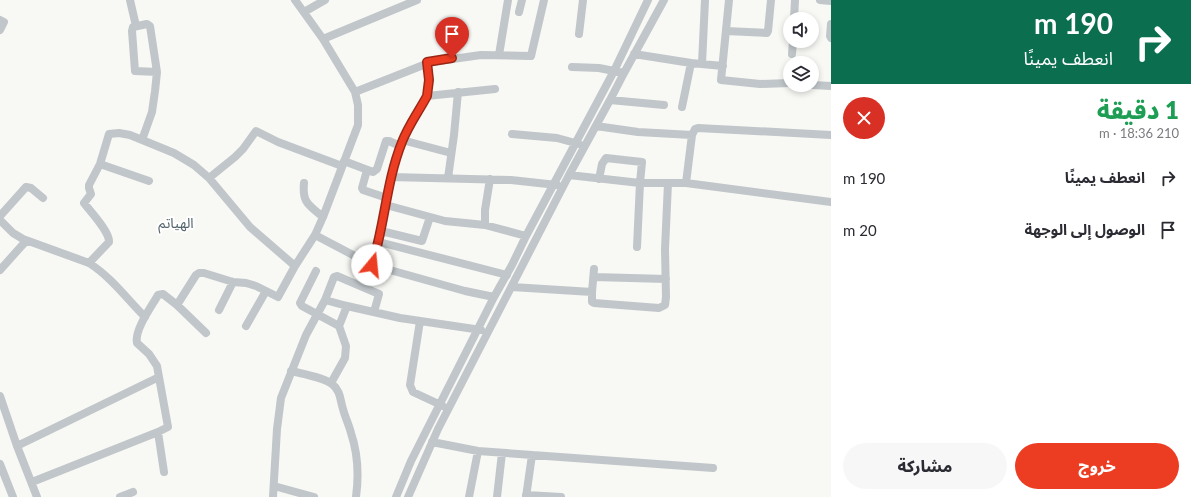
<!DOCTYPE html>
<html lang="ar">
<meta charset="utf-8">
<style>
:root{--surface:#fff;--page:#f7f7f7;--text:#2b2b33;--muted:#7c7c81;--accent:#ec3c21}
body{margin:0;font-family:Lato,"Noto Sans Arabic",sans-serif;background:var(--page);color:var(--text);direction:rtl;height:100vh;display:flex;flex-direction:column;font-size:15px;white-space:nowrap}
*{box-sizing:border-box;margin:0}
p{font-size:13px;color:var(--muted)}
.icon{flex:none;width:22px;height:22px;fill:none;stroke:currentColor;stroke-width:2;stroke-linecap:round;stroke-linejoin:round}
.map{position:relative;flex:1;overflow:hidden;direction:ltr}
.drawer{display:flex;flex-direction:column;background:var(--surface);width:360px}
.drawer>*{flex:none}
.banner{background:#0b6e4f;color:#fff;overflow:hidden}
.buttons{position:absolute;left:783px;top:12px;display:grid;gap:8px}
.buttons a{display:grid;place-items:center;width:36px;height:36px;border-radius:50%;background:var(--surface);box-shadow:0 2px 6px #0003;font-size:20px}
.pin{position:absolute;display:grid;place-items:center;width:34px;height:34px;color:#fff;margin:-41px -17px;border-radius:50% 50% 50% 0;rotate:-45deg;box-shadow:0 0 4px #0007}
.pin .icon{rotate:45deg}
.me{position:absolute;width:44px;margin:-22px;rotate:17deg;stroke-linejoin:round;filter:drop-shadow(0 0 3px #0008)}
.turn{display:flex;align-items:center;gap:14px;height:84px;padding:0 12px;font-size:18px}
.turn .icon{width:52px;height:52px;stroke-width:2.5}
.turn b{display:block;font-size:28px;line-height:34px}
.round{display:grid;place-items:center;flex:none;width:42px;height:42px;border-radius:21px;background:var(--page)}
.headline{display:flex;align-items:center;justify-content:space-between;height:68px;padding:0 12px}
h1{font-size:24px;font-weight:800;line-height:30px;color:#1e9e55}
.cta{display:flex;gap:8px;margin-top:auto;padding:8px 12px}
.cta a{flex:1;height:46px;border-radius:24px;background:var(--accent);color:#fff;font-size:16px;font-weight:800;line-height:46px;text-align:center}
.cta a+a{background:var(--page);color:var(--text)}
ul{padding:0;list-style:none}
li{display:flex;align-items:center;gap:12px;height:52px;padding:0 12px}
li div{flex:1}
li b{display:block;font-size:15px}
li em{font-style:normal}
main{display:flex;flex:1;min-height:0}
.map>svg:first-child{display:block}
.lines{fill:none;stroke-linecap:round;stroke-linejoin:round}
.minor{stroke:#c0c6c9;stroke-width:8}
.route-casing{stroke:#992715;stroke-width:10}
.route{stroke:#ec3c21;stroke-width:7}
.labels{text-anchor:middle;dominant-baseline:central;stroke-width:4;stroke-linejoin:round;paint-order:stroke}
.quarter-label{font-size:14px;fill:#54646c;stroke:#fff}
</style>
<main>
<section class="drawer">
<div class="banner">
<div class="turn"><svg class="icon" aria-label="right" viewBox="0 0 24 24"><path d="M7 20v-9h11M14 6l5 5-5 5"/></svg><div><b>190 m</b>انعطف يمينًا</div></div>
</div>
<div class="headline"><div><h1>1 دقيقة</h1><p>210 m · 18:36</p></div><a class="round" style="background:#d93025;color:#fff"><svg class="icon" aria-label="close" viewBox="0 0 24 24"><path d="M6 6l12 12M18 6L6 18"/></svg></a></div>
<ul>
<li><svg class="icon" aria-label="right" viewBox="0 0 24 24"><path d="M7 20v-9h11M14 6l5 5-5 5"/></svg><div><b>انعطف يمينًا</b></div><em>190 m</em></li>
<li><svg class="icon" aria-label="arrive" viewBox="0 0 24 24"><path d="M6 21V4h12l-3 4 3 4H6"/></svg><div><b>الوصول إلى الوجهة</b></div><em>20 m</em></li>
</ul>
<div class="cta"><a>خروج</a><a>مشاركة</a></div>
</section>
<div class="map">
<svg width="831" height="497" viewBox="0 0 831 497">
<rect width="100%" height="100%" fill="#f8f8f5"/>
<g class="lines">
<!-- minor -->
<path class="minor" d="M130,0L136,26
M729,0L721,80L760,84L790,83
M820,0L831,1
M304,12L325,0
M519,12L522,0
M794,19L795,0
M0,20L4,22L0,30
M831,24L830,36L831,38
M726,31L767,33L768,31L771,0
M579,34L583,0
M323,39L417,0
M634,54L691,63L723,66
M792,54L793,41
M499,55L508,0
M702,64L705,0
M572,67L599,68L624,73L664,0
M812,85L831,86
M355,92L431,62L481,55L531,56L544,0
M427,96L495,89
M610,100L624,73
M682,107L691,63
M596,126L638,132L692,135
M512,134L557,138L579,144
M142,140L152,112L155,91L157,72L150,26L147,24L133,27L132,31L135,71L157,72
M402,140L451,153
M344,161L373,172L377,169L386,141H389L400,146
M100,164L149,181
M367,170L362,188L363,190L387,198
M569,175L640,183H686L831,202
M391,177L511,180L557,185
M209,178L235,157L243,149L256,131L278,142L342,166
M448,178L454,135L458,92
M599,179L602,164L606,158L642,162L640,183L637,247
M304,183C302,203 309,205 323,217
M686,183L692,135L695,129L698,128L831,135
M386,205L445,221L485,225L526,236
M0,216L26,187L31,188L43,198
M0,220L13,233L23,239L89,263C111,277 127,299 145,317
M485,225V210L490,179
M381,231L422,241L430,217
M315,235L372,265L465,291L494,297
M379,242L507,275
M89,263L109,242C110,232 90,211 84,203L91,194L89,188V185L100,164L109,134L119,133L130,135L174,153L194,165L209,178L250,227L295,266
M372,265L379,242L391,177L402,140L427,96L429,80L427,62
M0,270L26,241
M316,271L300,303L302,306L339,326
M594,277L666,279
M512,287L592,292L594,269
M592,292V302L594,303L659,308L665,305L666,297L665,249L668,183
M325,300L347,306L400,318L481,330
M177,305L196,275L199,273H204L233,282L246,283L256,286L278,297L295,266L315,235L323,217L358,125V105L355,92L323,39L295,0
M219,310L233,282
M420,321L410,385L413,392L443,406
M246,326L266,291
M291,371C303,374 323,377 332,384C341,391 340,400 343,409C345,417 349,425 351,433C358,454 359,475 356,497
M331,383L345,358L346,346L339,326L347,306
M0,396L17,446L37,497
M158,432L164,472
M432,442L478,451L713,468
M17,446L159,377
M0,464L13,497
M32,482L158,432L168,427L157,366L149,354L137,343C134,330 152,306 158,295L163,294L177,305L206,333
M274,486L314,497
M526,495L561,497
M120,497L128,494
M128,497V494L133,492
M273,497L277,429L281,398L306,335L325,300L334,277L337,276L379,294L374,312
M396,497L411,461L494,297L512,265L526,236L614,71L648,0
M408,497L438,429L569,175L610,100L664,105
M469,497L478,451
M497,497L502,453
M526,497L532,455"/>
</g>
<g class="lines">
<!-- route casing -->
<g class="route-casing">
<path id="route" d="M372,265C385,224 386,182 402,142C408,126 419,111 427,96L429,80L427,62L452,58"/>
</g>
<!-- route -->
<use href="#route" class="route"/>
</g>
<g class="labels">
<!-- quarter labels -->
<g class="quarter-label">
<text x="176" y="222">الهياتم</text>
</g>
</g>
</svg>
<div class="buttons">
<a><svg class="icon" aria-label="sound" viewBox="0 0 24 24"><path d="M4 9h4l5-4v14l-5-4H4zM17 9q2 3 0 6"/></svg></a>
<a><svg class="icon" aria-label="layers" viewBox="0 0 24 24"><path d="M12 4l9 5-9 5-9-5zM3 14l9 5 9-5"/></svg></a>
</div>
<div class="pin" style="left:452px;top:58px;background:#d93025"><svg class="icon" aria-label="arrive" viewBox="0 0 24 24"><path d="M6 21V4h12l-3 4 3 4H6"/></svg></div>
<svg class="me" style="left:372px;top:265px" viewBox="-20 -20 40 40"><circle r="19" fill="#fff"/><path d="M0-13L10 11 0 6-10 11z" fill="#ec3c21"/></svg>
</div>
</main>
